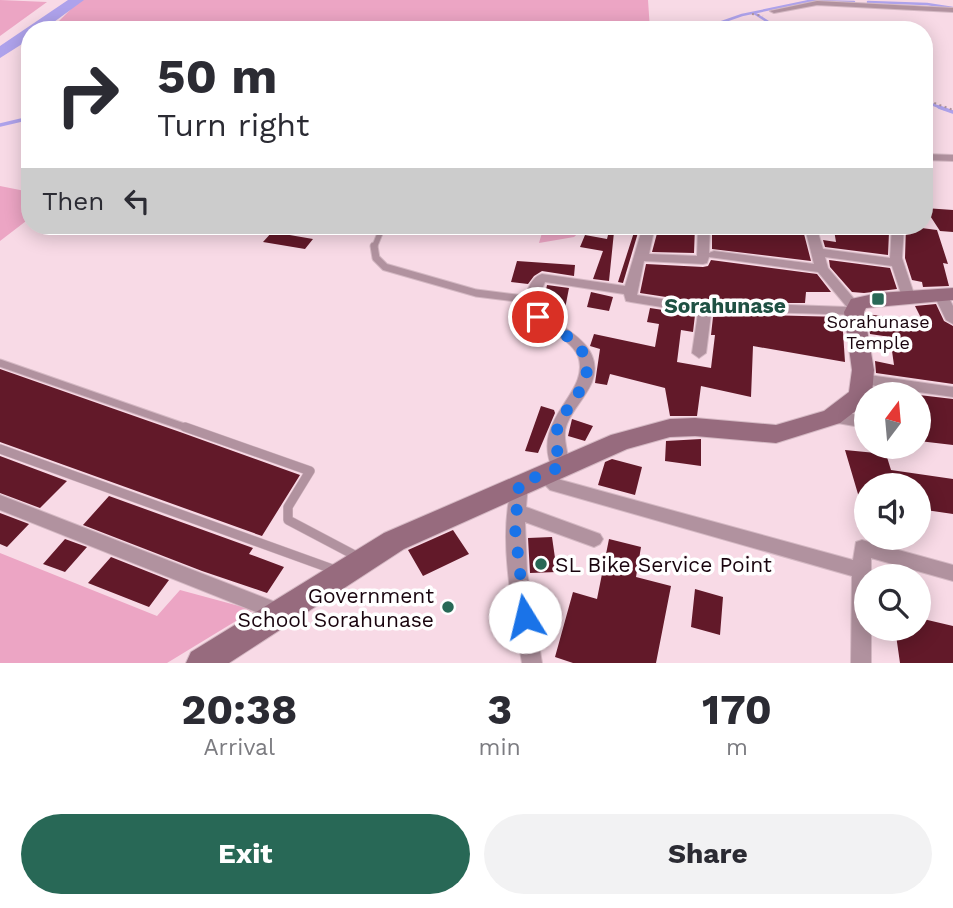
<!DOCTYPE html>
<style>
:root{--surface:#fff;--page:#f2f2f3;--text:#2b2b33;--muted:#7c7c81;--accent:#286856}
body{margin:0;font-family:"Work Sans",sans-serif;background:var(--page);color:var(--text);height:100vh;display:flex;flex-direction:column;font-size:26px;white-space:nowrap}
*{box-sizing:border-box;margin:0}
p{font-size:23px;color:var(--muted)}
.icon{flex:none;width:38px;height:38px;fill:none;stroke:currentColor;stroke-width:2;stroke-linecap:round;stroke-linejoin:round}
.map{position:relative;height:663px;overflow:hidden}
.details{display:flex;flex-direction:column;background:var(--surface);flex:1}
.details>*{flex:none}
.hud{position:absolute;left:21px;top:21px;width:912px;height:214px;border-radius:28px;box-shadow:0 4px 18px #0003;background:#fff;color:var(--text);overflow:hidden}
.needle{width:46px;rotate:16deg}
.fabs{position:absolute;left:854px;top:382px;display:grid;gap:14px}
.fabs a{display:grid;place-items:center;width:77px;height:77px;border-radius:50%;background:var(--surface);box-shadow:0 4px 18px #0003;font-size:35px}
.pin{position:absolute;display:grid;place-items:center;width:60px;height:60px;color:#fff;margin:-30px;border:4px solid #fff;border-radius:50%;box-shadow:0 2px 7px #0007}
.me{position:absolute;width:77px;margin:-38px;rotate:351deg;stroke-linejoin:round;filter:drop-shadow(0 0 5px #0008)}
.turn{display:flex;align-items:center;gap:24px;height:147px;padding:0 21px;font-size:32px}
.turn .icon{width:91px;height:91px;stroke-width:2.5}
.turn b{display:block;font-size:49px;line-height:60px}
.then{display:flex;align-items:center;height:66px;padding:0 21px;background:#0003;gap:14px;font-size:26px}
.eta{display:flex;justify-content:space-evenly;align-items:center;height:119px;text-align:center}
.eta b{font-size:42px;font-weight:700;line-height:49px}
.cta{display:flex;gap:14px;margin-top:auto;padding:14px 21px}
.cta a{flex:1;height:80px;border-radius:42px;background:var(--accent);color:#fff;font-size:28px;font-weight:700;line-height:80px;text-align:center}
.cta a+a{background:var(--page);color:var(--text)}
.map>svg:first-child{display:block}
.green{fill:#eca5c4}
.lines{fill:none;stroke-linecap:round;stroke-linejoin:round}
.stream-far1{stroke:#aea2eb;stroke-width:2.5}
.stream{stroke:#aea2eb;stroke-width:3.5}
.river{fill:#aea2eb;fill-rule:evenodd}
.building{fill:#621929}
.lane-far2-casing{stroke:#d4b8c3;stroke-width:7}
.lane-far1-casing{stroke:#d4b8c3;stroke-width:9}
.lane-casing{stroke:#d4b8c3;stroke-width:10}
.street-casing{stroke:#d4b8c3;stroke-width:2}
.secondary-casing{stroke:#d4b8c3;stroke-width:2}
.path{stroke:#af949f;stroke-width:2;stroke-dasharray:2 3.5;stroke-linecap:butt}
.lane-far2{stroke:#b1929f;stroke-width:5}
.lane-far1{stroke:#b1929f;stroke-width:7}
.lane{stroke:#b1929f;stroke-width:9}
.street{fill:#b1929f;fill-rule:evenodd}
.secondary{fill:#976b7e;fill-rule:evenodd}
.route{stroke:#1a73e8;stroke-width:12;stroke-dasharray:0 21.6}
.poi-dot{fill:#286856;stroke:#fff;stroke-width:2.5}
.labels{text-anchor:middle;dominant-baseline:central;stroke-width:7;stroke-linejoin:round;paint-order:stroke}
.poi-label{font-size:18px;fill:#19040e;stroke:#fff}
.quarter-label{font-size:21px;font-weight:bold;fill:#1f5143;stroke:#fff}
.near-poi-label{font-size:21px;fill:#19040e;stroke:#fff;text-anchor:start}
</style>
<div class="map">
<svg width="953" height="663" viewBox="0 0 953 663">
<rect width="100%" height="100%" fill="#f8dae6"/>
<!-- green -->
<path class="green" d="M0,0L47,2L0,36Z
M80,0H648L650,30H133L58,22Z
M0,186L30,192V218L0,241Z
M544,226H586L574,237L539,243Z
M0,553L157,616L180,590L254,610L167,663H0Z"/>
<g class="lines">
<!-- stream-far1 -->
<path class="stream-far1" d="M868,2L927,4L953,8
M754,13L773,25
M699,30L742,15L809,1L854,2
M924,101L944,109"/>
<!-- stream -->
<path class="stream" d="M939,107L953,112
M0,125L30,118"/>
<!-- river -->
<path class="river" d="M68,0H84L43,30H30V39L0,58V46Z"/>
</g>
<!-- building -->
<path class="building" d="M925,208L953,210V232L940,231Z
M636,226H640L623,283L618,282Z
M659,226H695L694,253L652,252Z
M712,226H749V230L776,234V228L785,233L804,234L811,261L712,249Z
M850,226L889,232L888,255L825,247L823,240L836,242L834,230L851,232Z
M906,226L937,230L948,264L943,263L949,286L923,287L922,282L912,280L905,258Z
M609,231L614,232L609,281L593,279L603,251L580,247L585,235L607,239Z
M272,232L313,239L305,249L263,242Z
M711,260L817,274L831,292H806L805,303H705L640,293L646,264L703,267L708,266Z
M829,260L890,268L897,289L864,293L852,292L830,267Z
M517,261L575,265L574,276L542,271L534,276L528,284L511,282Z
M547,285L569,288L563,319L554,317L542,309Z
M591,292L613,297L609,311L587,307Z
M936,304L944,321L953,326V384L876,373L875,361L894,365L890,337L870,334L867,314L923,322L915,306Z
M650,308L695,315L693,332L681,330L677,362L711,368L715,335H711L713,317L759,315L842,317L845,362L753,346L751,397L701,386L697,416H670L665,388L610,374L607,385L595,383L600,349L590,346L594,334L655,347L659,324L647,322Z
M0,369L180,432L300,475L262,536L0,442Z
M919,395L953,399V445L919,441Z
M541,406L554,410L555,413L538,453L525,451Z
M572,419L593,426L585,441L568,436Z
M701,439V466L665,461L666,441Z
M845,450L886,454L891,470L953,479V514L919,509V485H866V510L863,511Z
M0,456L67,481L40,508L0,493Z
M612,459L642,467L635,495L598,485L605,462Z
M109,496L253,548L249,554L284,567L267,593L202,571L83,525Z
M0,513L29,524L7,547L0,544Z
M453,530L469,554L423,576L408,550Z
M552,537L557,572L530,573L528,538Z
M65,539L87,547L65,572L43,564Z
M609,539L641,547L636,577L671,586L656,663H573L555,657L573,592L597,599Z
M111,557L169,580L149,607L88,583Z
M695,589L723,597L720,635L691,627Z
M919,618L953,626V663H900L895,628H919Z"/>
<g class="lines">
<!-- lane-far2 casing -->
<g class="lane-far2-casing">
<path id="lane-far2" d="M374,248L383,226"/>
</g>
<!-- lane-far1 casing -->
<g class="lane-far1-casing">
<path id="lane-far1" d="M374,246L376,258L385,267L476,293L533,300
M0,363L190,429"/>
</g>
<!-- lane casing -->
<g class="lane-casing">
<path id="lane" d="M185,427L310,471L288,507V520L360,558
M0,449L335,570"/>
</g>
<!-- street casing -->
<g class="street-casing">
<path id="street" d="M817,1L953,8V12L817,5L774,13L770,11Z
M768,22L780,30H771L764,24Z
M924,154L953,155V161L924,160Z
M643,226H655L649,254L697,256L698,226H710L709,253L714,251L814,264L806,232L785,230L779,226H816L823,249L890,258L892,226H904L902,258L915,297L908,301L903,300L892,266L825,257L828,268L861,307L859,315L759,312L711,314L706,353L699,358L692,353L698,313L631,302L626,301L624,294L545,282L540,294L539,310C562,328 606,345 592,382C586,397 573,409 567,424C560,440 573,458 566,472L560,474L554,472C527,419 592,394 578,356C566,328 513,327 528,289C531,282 535,276 542,274L625,286ZM709,257L818,272L847,307L759,304L705,306L637,295L644,261L703,264L707,263Z
M941,291L946,292L953,306V324L946,320L934,295Z
M862,374L953,387V397L857,383L855,379L857,375Z
M861,385L884,390L886,394H866V397L856,394L853,390L856,386Z
M832,411L866,416V428L826,421L824,417L826,413Z
M542,467L561,480L853,560L856,542L862,540L953,565V581L871,558V576H866V628H871V663H851L852,576L550,490L534,474L536,469Z
M519,477L525,479L528,484L526,507L600,534L603,539L600,544L594,547L525,522L527,572L542,663H522C514,612 501,557 508,506C510,497 509,487 513,479Z
M0,495L288,607L291,613L288,619L281,622L0,510Z"/>
</g>
<!-- secondary casing -->
<g class="secondary-casing">
<path id="secondary" d="M953,288V300L866,308L864,312L874,370L872,394H866V403L840,423L776,443L695,436L670,437L627,449L404,549L229,663H186L191,652L384,533L611,435L670,419L695,418L776,425L824,411L849,392L852,370L844,312L851,299L878,293Z"/>
</g>
<!-- path -->
<path class="path" d="M752,14L763,16
M924,99L953,110"/>
<!-- lane-far2 -->
<use href="#lane-far2" class="lane-far2"/>
<!-- lane-far1 -->
<use href="#lane-far1" class="lane-far1"/>
<!-- lane -->
<use href="#lane" class="lane"/>
<!-- street -->
<use href="#street" class="street"/>
<!-- secondary -->
<use href="#secondary" class="secondary"/>
</g>
<g class="lines">
<!-- route -->
<path class="route" d="M525,617L515,528L519,484L560,467C558,453 553,438 559,424C568,403 596,381 584,355C577,339 552,327 538,317"/>
</g>
<!-- markers -->
<g class="poi-dot">
<rect x="871" y="292" width="14" height="14" rx="3.5"/>
<circle cx="541" cy="564" r="7"/>
<circle cx="448" cy="607" r="7"/>
</g>
<g class="labels">
<!-- poi labels -->
<g class="poi-label">
<text x="878" y="321">Sorahunase<tspan x="878" dy="21">Temple</tspan></text>
</g>
<!-- quarter labels -->
<g class="quarter-label">
<text x="725" y="305">Sorahunase</text>
</g>
<!-- near-poi labels -->
<g class="near-poi-label">
<text x="555" y="564">SL Bike Service Point</text>
<text x="434" y="595" text-anchor="end">Government<tspan x="434" dy="24">School Sorahunase</tspan></text>
</g>
</g>
</svg>
<div class="fabs">
<a><svg class="needle" viewBox="-14 -14 28 28"><path d="M0-13l5 13h-10z" fill="#e53935"/><path d="M0 13l5-13h-10z" fill="#7c7c81"/></svg></a>
<a><svg class="icon" aria-label="sound" viewBox="0 0 24 24"><path d="M4 9h4l5-4v14l-5-4H4zM17 9q2 3 0 6"/></svg></a>
<a><svg class="icon" aria-label="search" viewBox="0 0 24 24"><circle cx="10" cy="10" r="6"/><path d="M15 15l6 6"/></svg></a>
</div>
<div class="pin" style="left:538px;top:317px;background:#d93025"><svg class="icon" aria-label="arrive" viewBox="0 0 24 24"><path d="M6 21V4h12l-3 4 3 4H6"/></svg></div>
<svg class="me" style="left:525px;top:617px" viewBox="-20 -20 40 40"><circle r="19" fill="#fff"/><path d="M0-13L10 11 0 6-10 11z" fill="#1a73e8"/></svg>
<div class="hud">
<div class="turn"><svg class="icon" aria-label="right" viewBox="0 0 24 24"><path d="M7 20v-9h11M14 6l5 5-5 5"/></svg><div><b>50 m</b>Turn right</div></div>
<div class="then">Then<svg class="icon" aria-label="left" viewBox="0 0 24 24"><path d="M17 20v-9H6M10 6l-5 5 5 5"/></svg></div>
</div>
</div>
<section class="details">
<div class="eta">
<div><b>20:38</b><p>Arrival</p></div>
<div><b>3</b><p>min</p></div>
<div><b>170</b><p>m</p></div>
</div>
<div class="cta"><a>Exit</a><a>Share</a></div>
</section>
